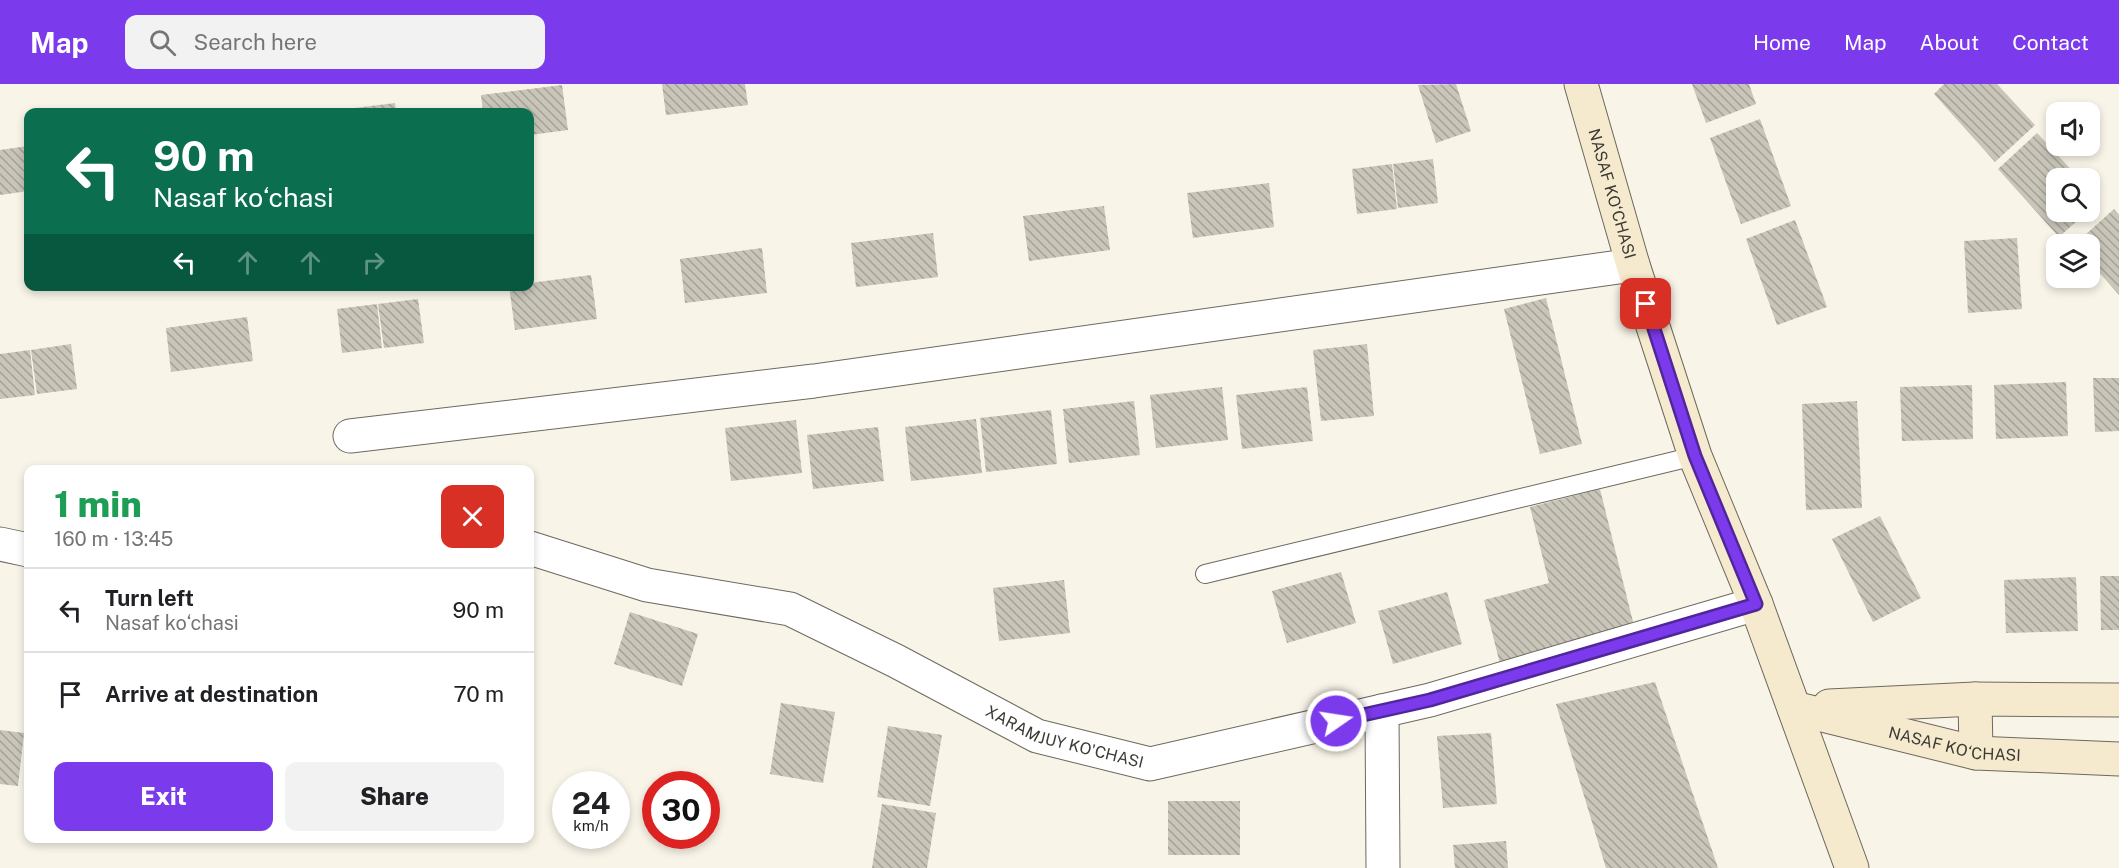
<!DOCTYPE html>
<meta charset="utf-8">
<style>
:root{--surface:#fff;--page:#f2f2f2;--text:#202124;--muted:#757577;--line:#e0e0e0;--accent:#7c3aed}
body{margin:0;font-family:"Public Sans",sans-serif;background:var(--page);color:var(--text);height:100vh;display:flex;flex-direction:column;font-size:22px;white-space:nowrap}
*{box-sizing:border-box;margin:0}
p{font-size:20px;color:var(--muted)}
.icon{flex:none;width:33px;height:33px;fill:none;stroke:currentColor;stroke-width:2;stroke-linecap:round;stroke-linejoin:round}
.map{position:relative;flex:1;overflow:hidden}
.panel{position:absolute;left:24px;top:381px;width:510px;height:378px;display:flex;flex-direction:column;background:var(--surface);border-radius:12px;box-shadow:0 3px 9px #0003}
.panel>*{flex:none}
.hud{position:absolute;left:24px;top:24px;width:510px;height:183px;border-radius:12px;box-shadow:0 3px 9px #0003;background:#0b6e4f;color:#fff;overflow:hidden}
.fabs{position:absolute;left:2046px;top:18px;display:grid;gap:12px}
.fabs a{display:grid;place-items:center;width:54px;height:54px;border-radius:12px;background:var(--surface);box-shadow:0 3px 9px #0003;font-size:30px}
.speed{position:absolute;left:552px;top:687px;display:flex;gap:12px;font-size:30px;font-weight:700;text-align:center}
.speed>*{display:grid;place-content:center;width:78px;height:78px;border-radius:50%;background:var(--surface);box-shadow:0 3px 9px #0003;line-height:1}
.speed small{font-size:15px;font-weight:400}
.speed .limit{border:9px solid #d22;background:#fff;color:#111}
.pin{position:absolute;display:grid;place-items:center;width:51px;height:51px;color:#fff;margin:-26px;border-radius:12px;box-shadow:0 3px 9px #0006}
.me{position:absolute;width:66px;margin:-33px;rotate:77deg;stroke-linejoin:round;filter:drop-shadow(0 0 4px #0008)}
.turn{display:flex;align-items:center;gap:21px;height:126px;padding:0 30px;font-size:27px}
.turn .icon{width:78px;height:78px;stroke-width:2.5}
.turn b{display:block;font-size:42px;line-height:51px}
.lanes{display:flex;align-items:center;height:57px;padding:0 30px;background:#0003;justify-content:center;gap:30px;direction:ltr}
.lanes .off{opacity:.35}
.round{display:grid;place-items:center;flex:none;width:63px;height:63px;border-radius:12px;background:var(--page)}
.summary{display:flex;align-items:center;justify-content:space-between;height:102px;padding:0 30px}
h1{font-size:36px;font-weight:800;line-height:45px;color:#1e9e55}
.action{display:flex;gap:12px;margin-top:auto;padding:12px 30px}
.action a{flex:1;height:69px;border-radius:12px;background:var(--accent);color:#fff;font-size:24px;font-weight:800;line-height:69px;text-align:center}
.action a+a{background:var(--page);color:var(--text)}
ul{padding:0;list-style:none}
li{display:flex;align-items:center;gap:18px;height:84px;padding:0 30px;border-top:2px solid var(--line)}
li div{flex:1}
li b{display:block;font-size:22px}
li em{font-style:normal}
header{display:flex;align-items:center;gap:36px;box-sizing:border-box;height:84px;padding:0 30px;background:var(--accent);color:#fff}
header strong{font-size:28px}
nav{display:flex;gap:33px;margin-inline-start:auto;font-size:21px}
.search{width:420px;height:54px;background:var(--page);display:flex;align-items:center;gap:15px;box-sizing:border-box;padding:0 21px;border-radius:12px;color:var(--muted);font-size:22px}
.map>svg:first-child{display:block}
.building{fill:url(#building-back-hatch)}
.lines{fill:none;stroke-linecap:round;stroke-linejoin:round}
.lane-casing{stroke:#6d695e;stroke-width:20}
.street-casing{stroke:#6d695e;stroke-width:35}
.secondary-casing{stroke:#6d695e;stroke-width:35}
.lane{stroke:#fff;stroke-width:18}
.street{stroke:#fff;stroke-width:33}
.secondary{stroke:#f5eacd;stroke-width:33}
.route-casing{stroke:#51269a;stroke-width:15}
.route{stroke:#7c3aed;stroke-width:10}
.labels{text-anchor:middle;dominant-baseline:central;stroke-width:4.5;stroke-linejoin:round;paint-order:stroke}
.street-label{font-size:16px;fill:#3c3a35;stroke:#f9f4e8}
</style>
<header>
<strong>Map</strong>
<div class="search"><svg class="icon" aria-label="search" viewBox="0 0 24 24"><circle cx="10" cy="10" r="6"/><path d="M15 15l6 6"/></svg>Search here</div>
<nav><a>Home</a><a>Map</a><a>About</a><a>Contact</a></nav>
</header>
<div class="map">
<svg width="2119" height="784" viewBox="0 0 2119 784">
<defs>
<pattern id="building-back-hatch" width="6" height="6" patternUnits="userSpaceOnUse" patternTransform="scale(1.5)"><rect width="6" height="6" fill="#c9c5b9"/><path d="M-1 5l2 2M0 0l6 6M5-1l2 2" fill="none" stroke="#a4a197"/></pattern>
</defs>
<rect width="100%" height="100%" fill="#f9f4e8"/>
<!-- building -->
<path class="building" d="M662,0H745L748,21L666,31Z
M1456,0L1471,47L1436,59L1418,1Z
M1692,0H1749L1756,20L1706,39Z
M1944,0H1997L2035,41L1995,78L1934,10Z
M562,1L568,46L530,51V28H483L481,11Z
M395,19L396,28H331V27Z
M1760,35L1791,122L1741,140L1710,54Z
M2037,49L2079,94H2056V128H2087L2059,153L1998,85Z
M28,62V107L0,111V66Z
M1433,75L1438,119L1398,124L1393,80Z
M1392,80L1397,125L1357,130L1352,85Z
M1269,99L1274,143L1193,154L1187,109Z
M2090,106L2099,117L2090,125Z
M1104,122L1110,166L1029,177L1023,132Z
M2114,125L2119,131V211L2090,178V160H2075Z
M1795,136L1827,223L1777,241L1746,155Z
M933,149L938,193L856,203L851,159Z
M2017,154L2022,225L1968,229L1964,157Z
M762,164L767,209L685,219L680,175Z
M591,191L597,235L515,246L509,202H530V199Z
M1546,214L1582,360L1540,370L1504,225Z
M418,215L424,259L384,264L378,220Z
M377,220L382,264L342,269L337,225Z
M247,233L253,277L171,288L166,244Z
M71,260L77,305L37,310L31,266Z
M1367,260L1374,332L1321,337L1313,266Z
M30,266L35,311L0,315V270Z
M2093,294H2119V347L2095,348Z
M2066,298L2068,352L1996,355L1994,301Z
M1972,301L1973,355L1902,357L1900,303Z
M1222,303L1228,356L1156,364L1150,311Z
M1307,303L1313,357L1242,365L1236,311Z
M1134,317L1140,371L1069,379L1063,325Z
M1857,317L1862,424L1806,426L1802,320Z
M1051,326L1057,380L986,388L980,334Z
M976,335L982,389L911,397L905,343Z
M796,336L802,389L731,397L725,344Z
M878,343L884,397L813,405L807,351Z
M1600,405L1636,550L1501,584L1484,516L1549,499L1530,423Z
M1880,432L1921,514L1873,538L1832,455Z
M1341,488L1356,539L1287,559L1272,507Z
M2100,492H2119V546H2101Z
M2076,493L2078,547L2006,549L2004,496Z
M1064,496L1070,549L999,557L993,504Z
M1447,508L1462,560L1393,580L1378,527Z
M630,528L698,550L682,602L614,580Z
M1655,598L1718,784H1606L1556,620Z
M781,619L835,628L823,699L770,690Z
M888,642L942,651L930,722L877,713Z
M0,646L24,649L18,702L0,700Z
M1491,649L1497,720L1443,724L1437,652Z
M1168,717H1240V771H1168Z
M882,720L936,729L927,784H872Z
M1506,757L1508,784H1455L1453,761Z"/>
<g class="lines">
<!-- lane casing -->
<g class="lane-casing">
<path id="lane" d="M1205,490L1695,372"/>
</g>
<!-- street casing -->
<g class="street-casing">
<g id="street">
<path d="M350,352L814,297L1633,181"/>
<path d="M0,460L28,466"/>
<path id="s1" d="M530,464L647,501L790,525L896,577L1037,652L1150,680L1430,616L1756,520"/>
<path d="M1382,627L1383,784"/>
</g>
</g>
<!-- secondary casing -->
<g class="secondary-casing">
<g id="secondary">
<path id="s2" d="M1581,0L1633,181L1695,372L1756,520L1852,784"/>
<path d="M1975,615L1976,669"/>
<path d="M1829,622L1975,615L2119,616"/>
<path id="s3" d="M1794,624L1976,669L2119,675"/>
</g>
</g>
<!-- lane -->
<use href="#lane" class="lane"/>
<!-- street -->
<use href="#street" class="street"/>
<!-- secondary -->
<use href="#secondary" class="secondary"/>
</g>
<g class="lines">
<!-- route casing -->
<g class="route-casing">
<path id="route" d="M1336,637L1430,616L1756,520L1695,372L1646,220"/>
</g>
<!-- route -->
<use href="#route" class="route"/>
</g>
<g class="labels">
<!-- street labels -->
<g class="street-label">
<text stroke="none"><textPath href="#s2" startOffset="114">NASAF KO‘CHASI</textPath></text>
<text stroke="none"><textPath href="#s1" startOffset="572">XARAMJUY KO'CHASI</textPath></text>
<text stroke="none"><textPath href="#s3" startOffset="165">NASAF KO‘CHASI</textPath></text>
</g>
</g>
</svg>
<div class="fabs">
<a><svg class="icon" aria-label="sound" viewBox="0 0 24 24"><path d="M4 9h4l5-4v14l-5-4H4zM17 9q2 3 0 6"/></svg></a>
<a><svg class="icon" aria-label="search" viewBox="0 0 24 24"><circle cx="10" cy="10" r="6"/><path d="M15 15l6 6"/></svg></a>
<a><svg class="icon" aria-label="layers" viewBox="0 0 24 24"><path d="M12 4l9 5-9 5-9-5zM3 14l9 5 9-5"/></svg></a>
</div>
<div class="speed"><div>24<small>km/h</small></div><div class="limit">30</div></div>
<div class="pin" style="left:1646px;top:220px;background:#d93025"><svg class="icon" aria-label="arrive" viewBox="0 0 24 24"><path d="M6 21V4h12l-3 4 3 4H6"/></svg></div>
<svg class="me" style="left:1336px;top:637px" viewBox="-20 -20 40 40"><circle r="17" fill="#7c3aed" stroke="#fff" stroke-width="3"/><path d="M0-11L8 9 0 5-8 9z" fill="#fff"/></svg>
<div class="hud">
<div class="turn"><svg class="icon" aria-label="left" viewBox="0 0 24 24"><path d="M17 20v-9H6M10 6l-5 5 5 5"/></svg><div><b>90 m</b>Nasaf ko‘chasi</div></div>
<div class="lanes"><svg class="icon" aria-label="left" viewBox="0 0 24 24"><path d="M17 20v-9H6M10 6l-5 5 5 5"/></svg><svg class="icon off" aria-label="ahead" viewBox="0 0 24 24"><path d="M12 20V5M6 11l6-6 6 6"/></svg><svg class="icon off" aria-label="ahead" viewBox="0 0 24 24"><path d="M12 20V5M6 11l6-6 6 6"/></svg><svg class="icon off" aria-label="right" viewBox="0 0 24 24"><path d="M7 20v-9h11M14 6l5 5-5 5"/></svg></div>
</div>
<section class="panel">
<div class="summary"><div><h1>1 min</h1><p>160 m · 13:45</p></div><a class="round" style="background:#d93025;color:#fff"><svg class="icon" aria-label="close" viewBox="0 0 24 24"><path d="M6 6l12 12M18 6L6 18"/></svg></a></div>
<ul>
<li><svg class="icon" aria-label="left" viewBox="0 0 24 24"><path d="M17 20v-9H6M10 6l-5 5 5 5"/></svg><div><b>Turn left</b><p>Nasaf ko‘chasi</p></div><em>90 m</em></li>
<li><svg class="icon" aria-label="arrive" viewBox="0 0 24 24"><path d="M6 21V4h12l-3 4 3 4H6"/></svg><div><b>Arrive at destination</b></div><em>70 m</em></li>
</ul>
<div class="action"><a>Exit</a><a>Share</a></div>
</section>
</div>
